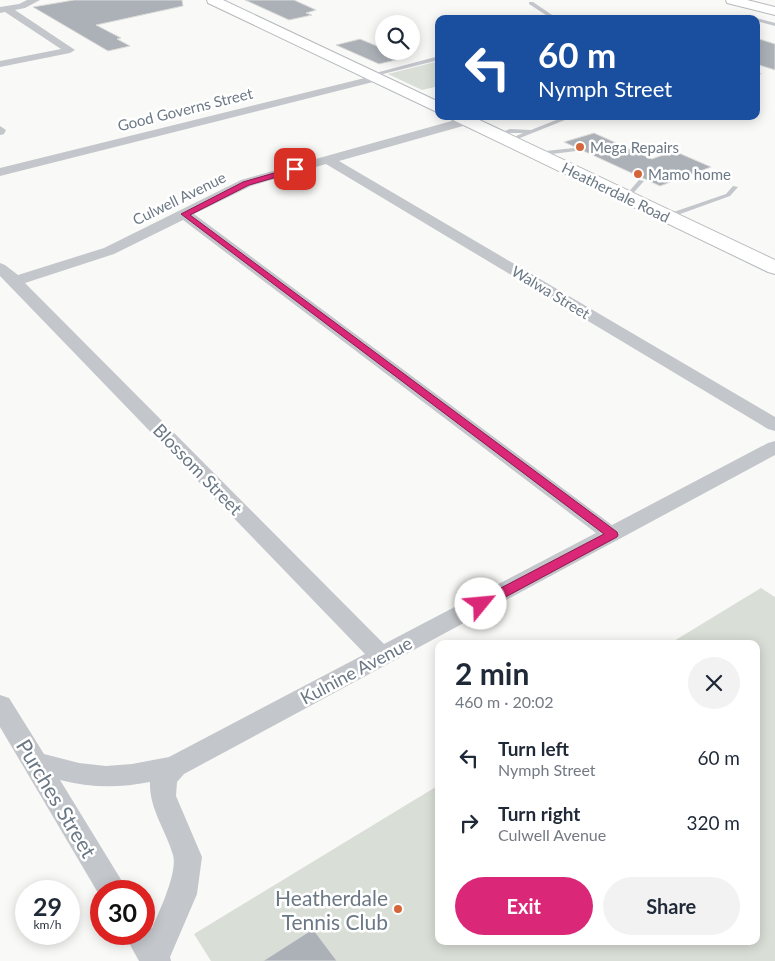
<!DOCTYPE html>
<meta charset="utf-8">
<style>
:root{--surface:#fff;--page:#f2f2f3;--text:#1f2937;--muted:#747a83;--accent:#db2777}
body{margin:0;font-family:Lato,sans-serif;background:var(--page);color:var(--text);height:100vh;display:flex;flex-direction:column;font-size:19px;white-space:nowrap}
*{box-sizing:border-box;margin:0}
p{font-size:16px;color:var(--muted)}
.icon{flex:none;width:28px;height:28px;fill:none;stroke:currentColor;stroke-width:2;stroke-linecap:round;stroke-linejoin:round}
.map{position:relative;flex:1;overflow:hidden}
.side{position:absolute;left:435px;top:640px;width:325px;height:305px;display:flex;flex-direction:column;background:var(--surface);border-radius:10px;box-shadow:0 2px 12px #0003}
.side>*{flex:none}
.top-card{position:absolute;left:435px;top:15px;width:325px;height:105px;border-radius:10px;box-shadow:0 2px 12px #0003;background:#1a4fa0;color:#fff;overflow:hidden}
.fabs{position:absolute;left:375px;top:15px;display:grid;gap:10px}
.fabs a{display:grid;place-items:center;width:45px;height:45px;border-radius:50%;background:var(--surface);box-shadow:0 2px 12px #0003;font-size:25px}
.speed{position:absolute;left:15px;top:880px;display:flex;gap:10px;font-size:25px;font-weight:700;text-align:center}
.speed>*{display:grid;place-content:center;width:65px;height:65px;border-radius:50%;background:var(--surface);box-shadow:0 2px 12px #0003;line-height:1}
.speed small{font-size:12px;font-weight:400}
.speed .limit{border:8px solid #d22;background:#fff;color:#111}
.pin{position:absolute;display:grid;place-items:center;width:42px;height:42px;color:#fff;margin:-21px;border-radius:10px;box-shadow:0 2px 8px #0006}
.me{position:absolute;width:55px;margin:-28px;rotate:62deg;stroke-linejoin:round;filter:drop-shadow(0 0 4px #0008)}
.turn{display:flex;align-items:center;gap:18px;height:105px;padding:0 20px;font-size:22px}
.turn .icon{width:65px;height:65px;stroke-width:2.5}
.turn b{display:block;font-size:35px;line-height:42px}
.round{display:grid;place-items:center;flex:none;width:52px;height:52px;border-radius:26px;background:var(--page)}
.summary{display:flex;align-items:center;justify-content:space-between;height:85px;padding:0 20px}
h1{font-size:30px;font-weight:700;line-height:38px}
.primary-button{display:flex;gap:10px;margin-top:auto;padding:10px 20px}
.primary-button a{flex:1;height:58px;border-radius:30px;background:var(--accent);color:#fff;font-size:20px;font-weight:700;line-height:58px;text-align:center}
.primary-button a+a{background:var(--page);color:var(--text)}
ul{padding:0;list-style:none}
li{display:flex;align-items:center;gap:15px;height:65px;padding:0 20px}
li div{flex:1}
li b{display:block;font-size:19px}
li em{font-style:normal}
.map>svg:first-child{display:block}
.green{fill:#d9ded6}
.building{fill:#abb1b7;stroke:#dbdbd9}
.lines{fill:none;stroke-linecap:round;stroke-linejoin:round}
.secondary-casing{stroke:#b6babe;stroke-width:2}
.highway-casing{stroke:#b6b9bc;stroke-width:2}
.lane{fill:#c3c6ca;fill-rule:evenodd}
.street{fill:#c3c6ca;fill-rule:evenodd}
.secondary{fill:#fff;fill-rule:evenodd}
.highway{fill:#fff;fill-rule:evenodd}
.route{fill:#db2777;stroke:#8e194d}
.poi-dot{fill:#d5663b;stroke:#fff;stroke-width:2}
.labels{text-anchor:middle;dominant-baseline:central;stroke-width:5;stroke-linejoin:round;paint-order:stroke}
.far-street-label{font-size:15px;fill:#6b7885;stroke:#fff}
.far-poi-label{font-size:15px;fill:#6b7885;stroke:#fff;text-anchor:start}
.street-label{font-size:18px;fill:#6b7885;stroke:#fff}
.near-street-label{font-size:21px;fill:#6b7885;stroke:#fff}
.near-poi-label{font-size:21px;fill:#6b7885;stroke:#fff;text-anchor:end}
</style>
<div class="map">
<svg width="775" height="961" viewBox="0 0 775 961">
<rect width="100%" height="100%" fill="#f9f9f7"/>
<!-- green -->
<path class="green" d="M435,62L439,64V86L422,90L388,74Z
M761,588L775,597V961H211L194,934L439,785V941H756V644H669Z"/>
<!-- building -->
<path class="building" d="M74,0H182L183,6L96,25L121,38L117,39L130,46L108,51L33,7Z
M245,0H294L316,10L306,13L312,15L289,20Z
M756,38L775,44V70L756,64Z
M360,39L384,49V51H389L404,58L379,64L336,45Z
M594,133L652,159L674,151L711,167L660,186L564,142Z
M313,929L337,961H263Z"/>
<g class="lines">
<!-- secondary casing -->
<g class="secondary-casing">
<path id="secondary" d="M207,0H223L439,102V113L208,3Z
M449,116H471L775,260V274L768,272L451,119Z"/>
</g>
<!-- highway casing -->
<g class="highway-casing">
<path id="highway" d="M726,0H747L775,7V15L727,3Z"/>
</g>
<!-- lane -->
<path class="lane" d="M529,2H533L558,19H552L529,4Z
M736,18H756L775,23V26L756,21V19H734Z
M439,56V60L371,77L368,75Z
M756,71L762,74L756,75Z
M566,116H575L510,142L505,141L523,133H510L497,137L494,135L510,129L531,130Z
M574,148L577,150L576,151L536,156L533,154L536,152Z
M639,180L644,181L629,198H625V196Z
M733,186L738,187L730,196L669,218L662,216L726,194Z"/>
<!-- street -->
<path class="street" d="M27,0H40L25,8L15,10L75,50L70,53L0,67V61L61,49L5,12L0,13V7L19,4Z
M377,75L383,78L381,80L0,176V168Z
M466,117L472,121L470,124L339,161L775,417V431L768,429L326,164L251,186L194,214L612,525L768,443L775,441V455L184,774L177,782L176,796L202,857L197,894L170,957L171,961H139L124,934H144V922L150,924L152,928C159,912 178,872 173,855C166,830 149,809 150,782C119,788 91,788 60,780L128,891H101V898L0,727V695L9,698L44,754L79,763L106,766L132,764L169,757L365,654L0,276V263L5,265L18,275L104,248L241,180ZM183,220L596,533L384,644L25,283L114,254Z
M0,126L6,130L4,134L0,135Z"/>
<!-- secondary -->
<use href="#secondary" class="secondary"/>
<!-- highway -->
<use href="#highway" class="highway"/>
</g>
<!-- route -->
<path class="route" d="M295,167L299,169L298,171L249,185L190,215L617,532L618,535L617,537L485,608H476L474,604L476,601L604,534L181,214L243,182Z"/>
<!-- markers -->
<g class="poi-dot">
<circle cx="580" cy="147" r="5"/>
<circle cx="638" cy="174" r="5"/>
<circle cx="398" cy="909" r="5"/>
</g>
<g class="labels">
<!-- far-street labels -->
<g class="far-street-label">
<text transform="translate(185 109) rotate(-14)">Good Governs Street</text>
<text transform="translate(616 192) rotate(26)">Heatherdale Road</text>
<text transform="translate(179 198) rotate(-26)">Culwell Avenue</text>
<text transform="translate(551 292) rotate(31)">Walwa Street</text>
</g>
<!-- far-poi labels -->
<g class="far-poi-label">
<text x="590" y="147">Mega Repairs</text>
<text x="648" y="174">Mamo home</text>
</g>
<!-- street labels -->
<g class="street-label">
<text transform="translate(198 469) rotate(46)">Blossom Street</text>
<text transform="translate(356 670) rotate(-28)">Kulnine Avenue</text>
</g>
<!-- near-street labels -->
<g class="near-street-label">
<text transform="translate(57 798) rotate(59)">Purches Street</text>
</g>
<!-- near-poi labels -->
<g class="near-poi-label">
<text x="388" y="897">Heatherdale<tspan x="388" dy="24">Tennis Club</tspan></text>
</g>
</g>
</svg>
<div class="fabs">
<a><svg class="icon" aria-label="search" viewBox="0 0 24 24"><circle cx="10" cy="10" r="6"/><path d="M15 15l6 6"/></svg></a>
</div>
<div class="speed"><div>29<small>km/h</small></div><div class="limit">30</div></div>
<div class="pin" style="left:295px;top:169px;background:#d93025"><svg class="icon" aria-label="arrive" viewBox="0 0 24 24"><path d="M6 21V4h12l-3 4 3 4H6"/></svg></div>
<svg class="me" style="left:481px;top:604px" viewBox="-20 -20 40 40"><circle r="19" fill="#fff"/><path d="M0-13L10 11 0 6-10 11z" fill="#db2777"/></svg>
<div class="top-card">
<div class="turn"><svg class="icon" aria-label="left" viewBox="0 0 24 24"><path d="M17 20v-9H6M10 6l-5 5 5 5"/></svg><div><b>60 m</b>Nymph Street</div></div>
</div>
<section class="side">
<div class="summary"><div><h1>2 min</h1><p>460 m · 20:02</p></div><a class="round"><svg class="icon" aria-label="close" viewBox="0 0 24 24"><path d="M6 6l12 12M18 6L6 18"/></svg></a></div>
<ul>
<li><svg class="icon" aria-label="left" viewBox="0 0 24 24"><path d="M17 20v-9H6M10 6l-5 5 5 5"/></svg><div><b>Turn left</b><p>Nymph Street</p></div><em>60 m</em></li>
<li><svg class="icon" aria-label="right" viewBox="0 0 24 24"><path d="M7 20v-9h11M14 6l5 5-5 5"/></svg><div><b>Turn right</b><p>Culwell Avenue</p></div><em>320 m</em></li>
</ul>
<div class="primary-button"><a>Exit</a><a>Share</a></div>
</section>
</div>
